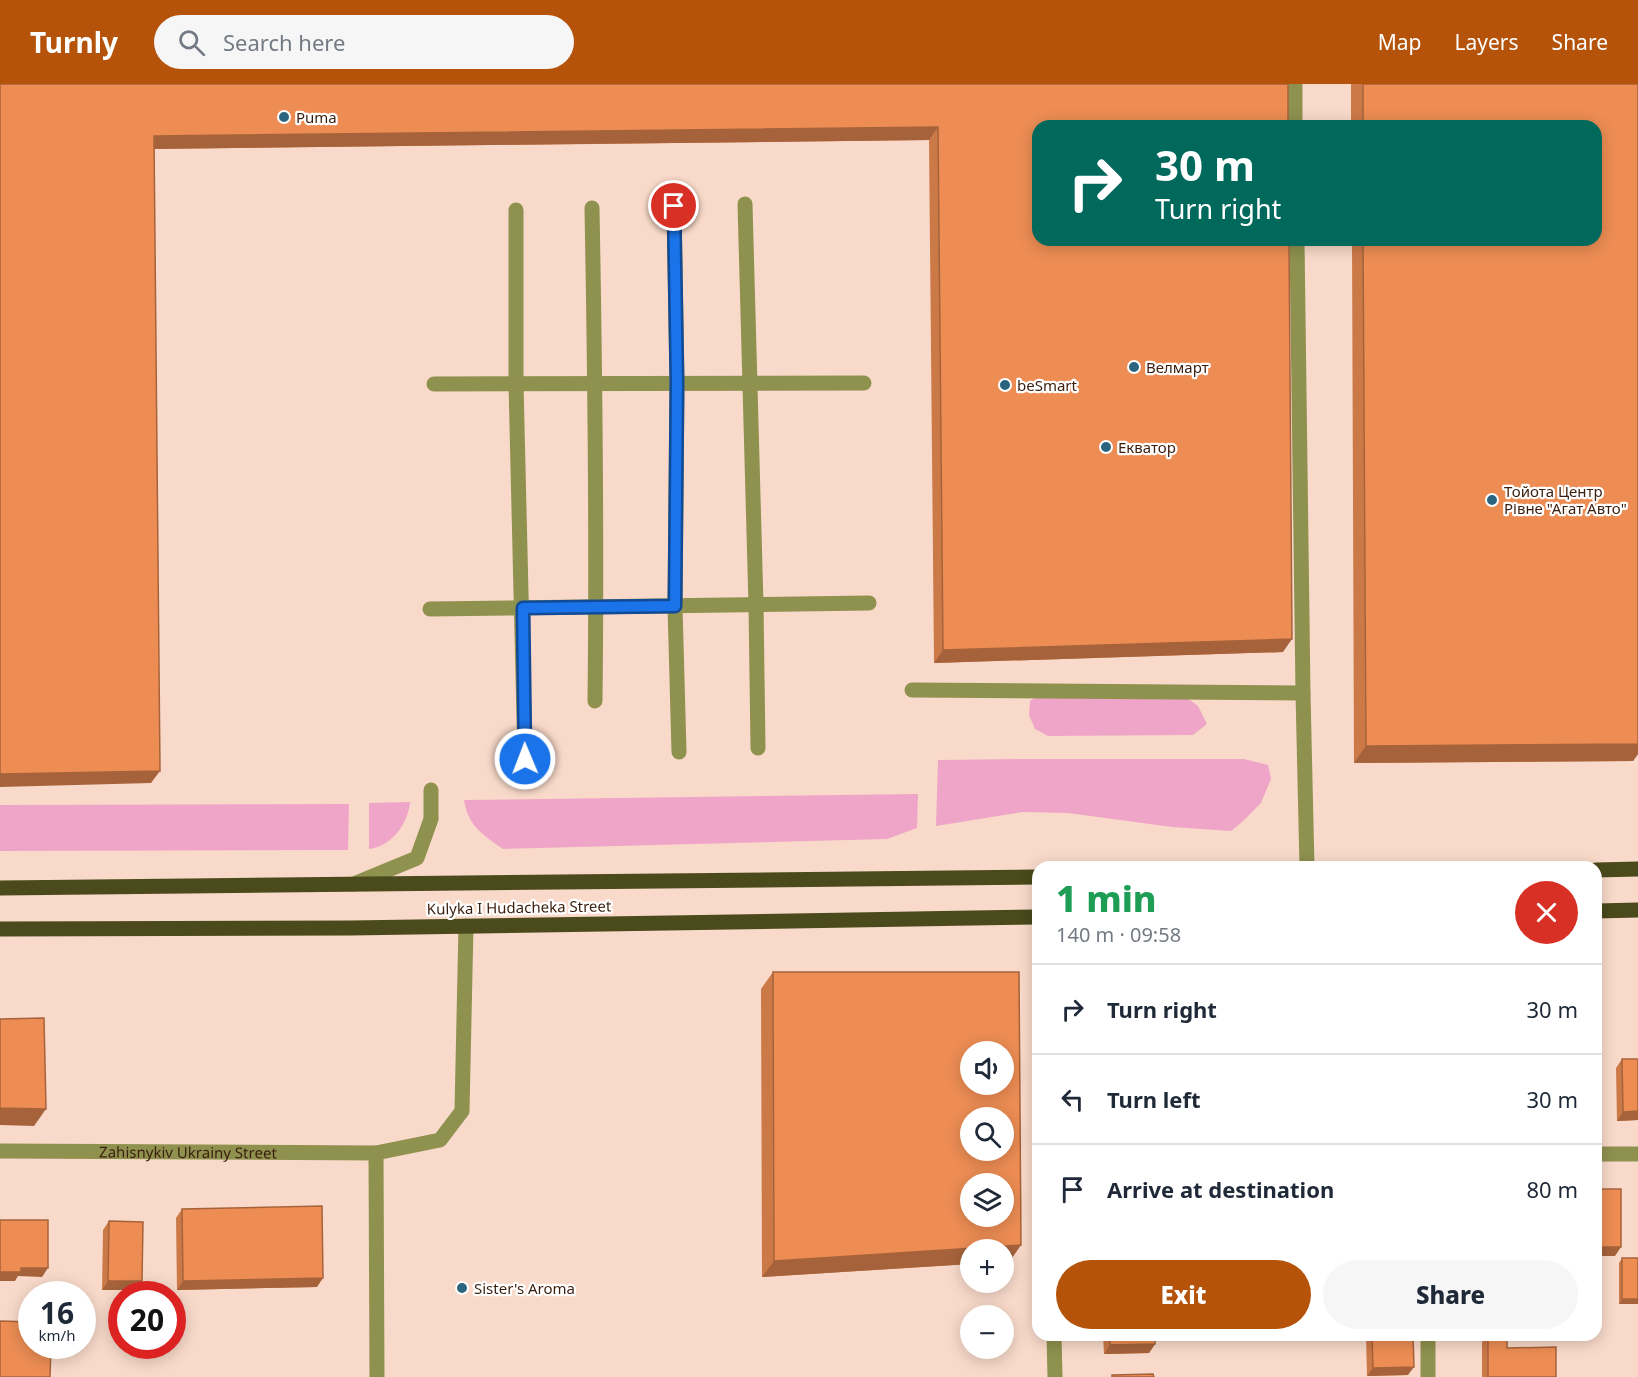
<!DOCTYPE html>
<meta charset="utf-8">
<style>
:root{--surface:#fff;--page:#f6f6f7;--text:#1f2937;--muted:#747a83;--line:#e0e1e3;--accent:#b45309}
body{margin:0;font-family:"Noto Sans",sans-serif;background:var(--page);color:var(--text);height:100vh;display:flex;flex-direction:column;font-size:22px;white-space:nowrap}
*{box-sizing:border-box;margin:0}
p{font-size:20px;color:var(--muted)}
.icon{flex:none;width:33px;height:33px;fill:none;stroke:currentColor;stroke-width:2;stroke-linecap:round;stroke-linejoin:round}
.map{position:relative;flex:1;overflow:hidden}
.drawer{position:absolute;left:1032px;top:777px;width:570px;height:480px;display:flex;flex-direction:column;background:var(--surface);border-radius:18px;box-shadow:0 3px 15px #0003}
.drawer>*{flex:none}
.hud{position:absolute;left:1032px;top:36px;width:570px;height:126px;border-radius:18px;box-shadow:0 3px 15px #0003;background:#00695c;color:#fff;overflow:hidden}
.fabs{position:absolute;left:960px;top:957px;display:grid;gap:12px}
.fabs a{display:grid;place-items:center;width:54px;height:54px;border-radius:50%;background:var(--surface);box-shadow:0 3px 15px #0003;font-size:30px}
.speed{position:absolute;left:18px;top:1197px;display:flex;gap:12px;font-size:30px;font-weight:700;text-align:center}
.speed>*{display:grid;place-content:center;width:78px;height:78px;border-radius:50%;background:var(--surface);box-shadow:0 3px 15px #0003;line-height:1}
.speed small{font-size:15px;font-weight:400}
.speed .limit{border:9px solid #d22;background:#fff;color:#111}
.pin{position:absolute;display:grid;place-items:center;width:51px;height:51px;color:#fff;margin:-26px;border:3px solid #fff;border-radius:50%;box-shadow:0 2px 6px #0007}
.me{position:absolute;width:66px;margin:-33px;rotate:359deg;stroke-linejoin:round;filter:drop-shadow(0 0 4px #0008)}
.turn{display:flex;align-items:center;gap:21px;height:126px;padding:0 24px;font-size:27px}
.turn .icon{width:78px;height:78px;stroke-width:2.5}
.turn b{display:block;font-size:42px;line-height:51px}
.round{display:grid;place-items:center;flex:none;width:63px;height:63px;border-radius:32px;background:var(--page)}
.headline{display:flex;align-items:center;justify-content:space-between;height:102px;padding:0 24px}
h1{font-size:36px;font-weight:800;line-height:45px;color:#1e9e55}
.button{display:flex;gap:12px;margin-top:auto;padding:12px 24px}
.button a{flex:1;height:69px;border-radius:36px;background:var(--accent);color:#fff;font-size:24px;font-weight:800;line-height:69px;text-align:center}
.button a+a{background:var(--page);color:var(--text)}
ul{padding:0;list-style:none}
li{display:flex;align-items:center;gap:18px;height:90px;padding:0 24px;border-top:2px solid var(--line)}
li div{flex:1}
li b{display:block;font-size:22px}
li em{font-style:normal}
header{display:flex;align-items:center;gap:36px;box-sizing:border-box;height:84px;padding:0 30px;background:var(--accent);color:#fff}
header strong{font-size:28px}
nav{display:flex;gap:33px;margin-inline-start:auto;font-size:21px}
.search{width:420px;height:54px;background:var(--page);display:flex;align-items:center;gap:15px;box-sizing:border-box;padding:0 21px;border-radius:33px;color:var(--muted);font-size:22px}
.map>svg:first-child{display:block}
.green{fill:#efa5c7}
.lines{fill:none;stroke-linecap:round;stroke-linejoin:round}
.minor{stroke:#8f914f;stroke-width:15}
.major{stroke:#4a4a1c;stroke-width:15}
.wall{fill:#cc7948}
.shaded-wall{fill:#a6633b}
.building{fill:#ed8d54;stroke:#a6633b;stroke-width:1.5;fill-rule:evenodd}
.route-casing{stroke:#114b97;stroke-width:15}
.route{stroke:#1a73e8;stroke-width:10}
.poi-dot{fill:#2b647e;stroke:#fff;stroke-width:2}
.labels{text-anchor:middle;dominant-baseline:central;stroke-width:4.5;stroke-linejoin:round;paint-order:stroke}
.poi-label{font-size:15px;fill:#3b1f0e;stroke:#fff;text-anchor:start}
.street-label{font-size:15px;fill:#3b1f0e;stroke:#fff}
</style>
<header>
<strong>Turnly</strong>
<div class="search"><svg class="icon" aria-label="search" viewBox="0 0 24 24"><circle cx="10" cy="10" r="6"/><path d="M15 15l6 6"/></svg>Search here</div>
<nav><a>Map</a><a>Layers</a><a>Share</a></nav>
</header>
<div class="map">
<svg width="1638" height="1293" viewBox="0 0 1638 1293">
<rect width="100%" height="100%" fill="#f9daca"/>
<!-- green -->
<path class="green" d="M1178,607L1198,622L1207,640L1193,651L1048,652L1035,645L1029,631L1030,617L1043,608Z
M1025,675H1244L1268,681L1271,695L1261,719L1242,738L1231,747L1172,743L1068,729L1022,728L936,742L938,676Z
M918,710L917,744L887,755L503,765C483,751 468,742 464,716Z
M410,718C408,740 392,762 369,765V719Z
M349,720L348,766L0,767V721Z"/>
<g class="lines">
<!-- minor -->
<g class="minor">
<path d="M1295,0V42"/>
<path d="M745,120L756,521L758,664"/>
<path d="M674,122L677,299L675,522L679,668"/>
<path d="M592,124C595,288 597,453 595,617"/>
<path d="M516,126V300L525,675"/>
<path d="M1297,156L1303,609L1307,783"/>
<path d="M434,300L864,299"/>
<path d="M430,525L869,519"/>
<path d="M912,606L1303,609"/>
<path d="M354,800L417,774L431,735V706"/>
<path id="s1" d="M0,1067L376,1069L440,1056L462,1027L466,842"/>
<path d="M376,1069L377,1293"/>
<path d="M1596,1070H1638"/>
<path d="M1054,1251L1055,1293"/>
<path d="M1428,1251V1293"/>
</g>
<!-- major -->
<path class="major" d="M1596,786L1638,785
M0,804L1038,793
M1596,827L1638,826
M0,845L351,844L1038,833"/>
</g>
<!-- wall -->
<path class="wall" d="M0,0H1288L1283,568L934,579L929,56L154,65L151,699Z
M1351,0H1638V670L1633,677L1354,679L1352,156H1596V42H1351Z
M773,888L1021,1161L1009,1178L970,1166V1180L762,1193L761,905Z
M1622,975L1638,1036L1617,1037L1616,984Z
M182,1125L317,1203L177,1206L176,1134Z
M109,1137L142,1197L136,1206H102L103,1146Z
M1622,1174H1638V1220H1619V1179Z
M1103,1251H1155V1260L1149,1269L1104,1270Z
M1366,1251H1413L1408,1291L1367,1292Z
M1487,1251H1507V1264L1556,1293H1482V1258Z"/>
<!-- shaded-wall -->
<path class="shaded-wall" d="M938,43L929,56L145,65L154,52Z
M1292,555L1283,568L934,579L943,566Z
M1638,660V670L1633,677L1354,679L1366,662Z
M160,687L151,699L0,703V690Z
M0,1024L46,1025L34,1042L0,1041Z
M1638,1027V1036L1617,1037L1623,1028Z
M1021,1161L1009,1178H1004V1166H970V1180L762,1193L774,1177Z
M1596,1163H1621L1615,1172H1596Z
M21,1184H48L42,1193L18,1192L15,1197H0V1188Z
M323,1194L317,1203L177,1206L183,1197Z
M108,1197H142L136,1206H102Z
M1622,1215H1638V1220H1619Z
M1155,1260L1149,1269L1104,1270L1110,1261Z
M1414,1283L1408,1291L1367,1292L1373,1284Z"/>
<!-- building -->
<path class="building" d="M0,0H1288V42H1038V156H1289L1292,555L943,566L938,43L154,52L160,687L0,690Z
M1363,0H1638V660L1366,662L1363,156H1596V42H1363Z
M773,888H1019L1021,1161L774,1177ZM970,968H1004V1000H970ZM970,1034H1004V1066H970ZM970,1100H1004V1132H970Z
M44,934L46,1025L0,1024V935Z
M1622,975H1638V1027L1623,1028Z
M1596,1105H1621V1163H1596Z
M322,1122L323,1194L183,1197L182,1125Z
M0,1136H48V1184H21V1188H0Z
M109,1137L143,1138L142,1197H108Z
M1622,1174H1638V1215H1622Z
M0,1237L32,1238V1262H51L50,1293H0Z
M1110,1251H1155V1260L1110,1261Z
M1372,1251H1413L1414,1283L1373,1284Z
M1488,1251H1507V1264L1556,1263V1293H1488Z
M1153,1290L1154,1293H1112V1291Z"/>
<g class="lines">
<!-- route casing -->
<g class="route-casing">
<path id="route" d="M525,675L523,524L675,522L677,299L674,122"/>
</g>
<!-- route -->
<use href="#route" class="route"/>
</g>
<!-- markers -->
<g class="poi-dot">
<circle cx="284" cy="33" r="6"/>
<circle cx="1134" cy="283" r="6"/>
<circle cx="1005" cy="301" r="6"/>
<circle cx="1106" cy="363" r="6"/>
<circle cx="1492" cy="416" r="6"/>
<circle cx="462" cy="1204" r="6"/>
</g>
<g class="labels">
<!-- poi labels -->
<g class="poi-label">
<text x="296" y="33">Puma</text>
<text x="1146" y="283">Велмарт</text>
<text x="1017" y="301">beSmart</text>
<text x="1118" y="363">Екватор</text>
<text x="1504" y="407">Тойота Центр<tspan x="1504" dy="17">Рівне "Агат Авто"</tspan></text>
<text x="474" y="1204">Sister's Aroma</text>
</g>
<!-- street labels -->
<g class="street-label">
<text transform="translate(519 823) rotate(-1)">Kulyka I Hudacheka Street</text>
<text stroke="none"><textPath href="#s1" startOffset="188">Zahisnykiv Ukrainy Street</textPath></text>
</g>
</g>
</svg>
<div class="fabs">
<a><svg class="icon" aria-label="sound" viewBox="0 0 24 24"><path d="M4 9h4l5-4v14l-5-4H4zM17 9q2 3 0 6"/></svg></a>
<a><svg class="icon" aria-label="search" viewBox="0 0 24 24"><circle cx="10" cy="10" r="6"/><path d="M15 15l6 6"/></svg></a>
<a><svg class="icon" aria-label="layers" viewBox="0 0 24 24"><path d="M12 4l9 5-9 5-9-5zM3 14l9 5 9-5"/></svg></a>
<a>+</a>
<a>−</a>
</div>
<div class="speed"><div>16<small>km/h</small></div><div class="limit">20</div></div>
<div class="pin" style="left:674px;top:122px;background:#d93025"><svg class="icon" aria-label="arrive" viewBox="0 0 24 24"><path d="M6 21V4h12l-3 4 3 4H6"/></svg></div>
<svg class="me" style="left:525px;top:675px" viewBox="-20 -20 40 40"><circle r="17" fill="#1a73e8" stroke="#fff" stroke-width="3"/><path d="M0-11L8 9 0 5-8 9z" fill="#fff"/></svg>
<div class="hud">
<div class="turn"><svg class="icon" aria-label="right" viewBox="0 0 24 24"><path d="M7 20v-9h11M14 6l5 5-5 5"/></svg><div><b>30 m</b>Turn right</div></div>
</div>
<section class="drawer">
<div class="headline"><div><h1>1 min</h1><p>140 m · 09:58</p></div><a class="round" style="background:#d93025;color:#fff"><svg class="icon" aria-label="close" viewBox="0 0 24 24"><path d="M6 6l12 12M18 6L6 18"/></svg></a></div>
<ul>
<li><svg class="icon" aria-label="right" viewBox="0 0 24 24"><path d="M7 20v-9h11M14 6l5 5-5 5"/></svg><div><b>Turn right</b></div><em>30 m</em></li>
<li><svg class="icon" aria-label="left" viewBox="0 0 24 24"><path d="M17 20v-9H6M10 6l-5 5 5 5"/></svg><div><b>Turn left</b></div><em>30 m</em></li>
<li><svg class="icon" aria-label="arrive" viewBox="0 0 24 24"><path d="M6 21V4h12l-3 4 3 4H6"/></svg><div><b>Arrive at destination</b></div><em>80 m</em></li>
</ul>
<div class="button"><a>Exit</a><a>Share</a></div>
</section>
</div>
